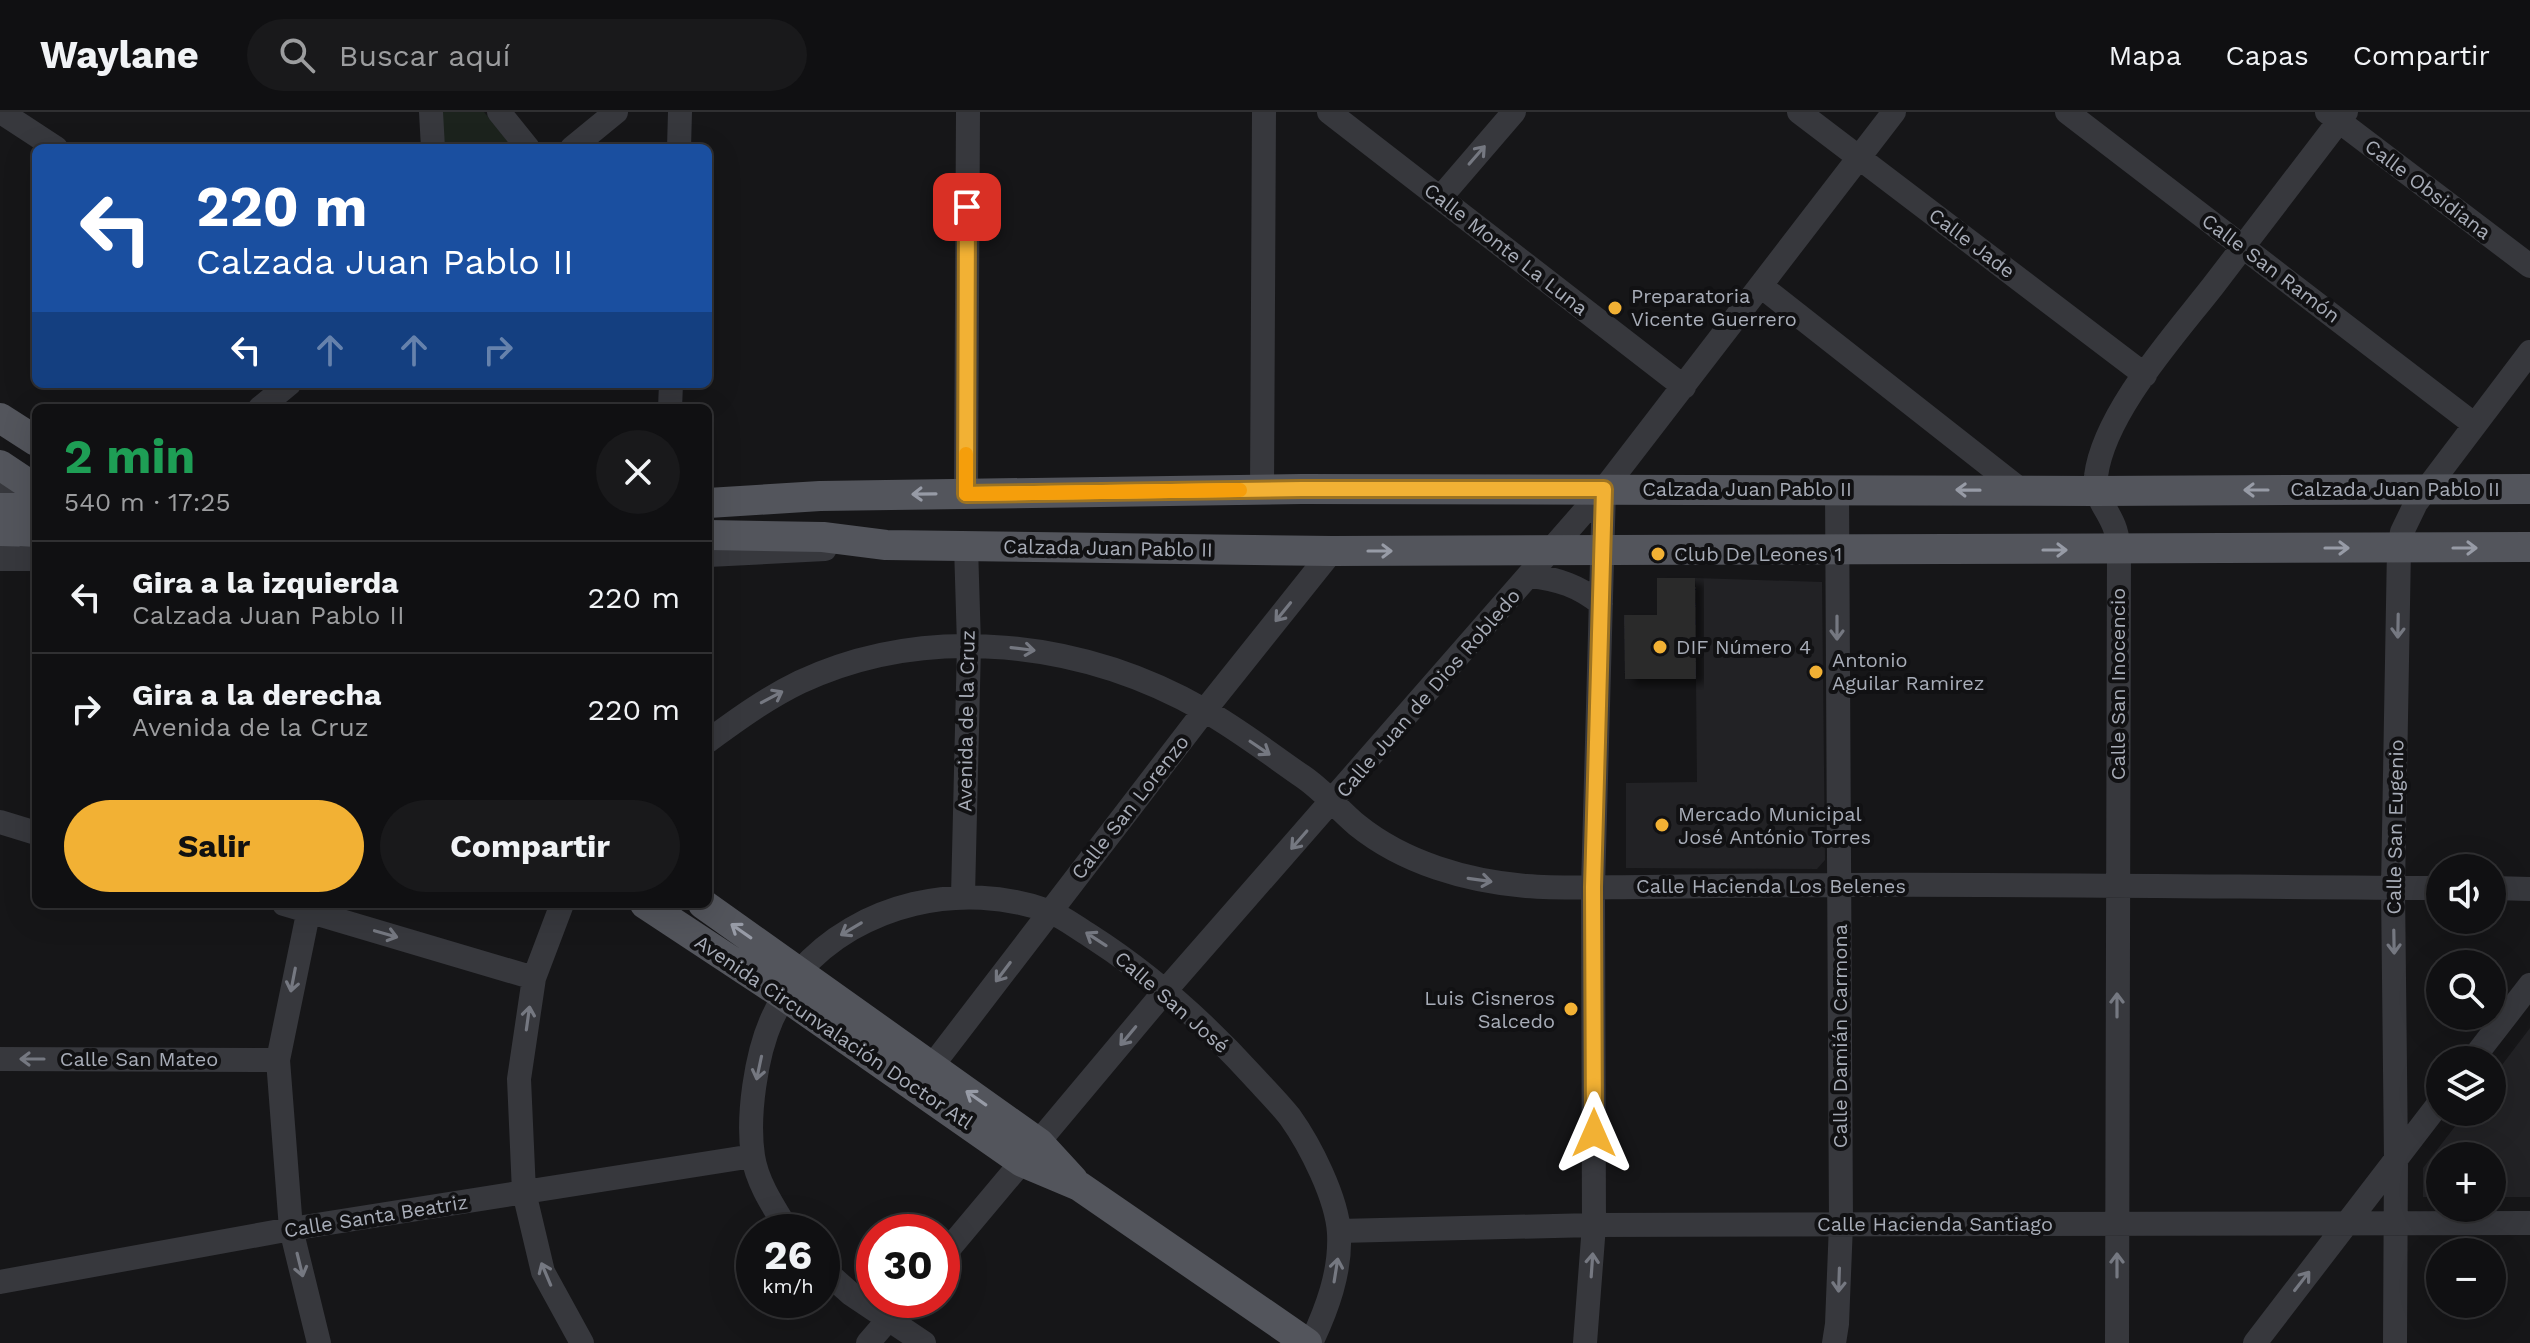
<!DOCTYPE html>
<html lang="es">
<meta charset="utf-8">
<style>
:root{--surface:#101012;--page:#19191b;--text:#f1f3f6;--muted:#9c9d9f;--line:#303032;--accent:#f2b134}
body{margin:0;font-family:"Work Sans",sans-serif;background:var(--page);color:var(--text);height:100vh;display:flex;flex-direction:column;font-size:30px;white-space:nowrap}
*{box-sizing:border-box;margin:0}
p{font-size:26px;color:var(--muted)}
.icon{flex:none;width:44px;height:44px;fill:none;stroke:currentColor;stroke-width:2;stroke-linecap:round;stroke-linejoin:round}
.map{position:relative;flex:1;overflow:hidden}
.panel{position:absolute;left:32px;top:292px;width:680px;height:504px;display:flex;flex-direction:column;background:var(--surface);border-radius:12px;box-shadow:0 8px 32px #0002,0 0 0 2px var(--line)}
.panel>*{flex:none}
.top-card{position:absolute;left:32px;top:32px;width:680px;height:244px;border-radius:12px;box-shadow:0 8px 32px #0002,0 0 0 2px var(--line);background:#1a4fa0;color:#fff;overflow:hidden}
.tools{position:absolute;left:2426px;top:742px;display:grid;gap:16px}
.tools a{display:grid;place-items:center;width:80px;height:80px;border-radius:50%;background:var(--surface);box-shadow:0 8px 32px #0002,0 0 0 2px var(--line);font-size:40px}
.speed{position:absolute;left:736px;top:1102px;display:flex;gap:16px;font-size:40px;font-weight:700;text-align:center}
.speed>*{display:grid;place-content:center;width:104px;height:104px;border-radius:50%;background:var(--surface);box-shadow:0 8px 32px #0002,0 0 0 2px var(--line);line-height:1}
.speed small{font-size:20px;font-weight:400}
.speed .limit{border:12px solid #d22;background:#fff;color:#111}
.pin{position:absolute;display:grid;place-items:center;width:68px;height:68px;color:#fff;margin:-34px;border-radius:16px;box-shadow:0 4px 12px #0006}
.me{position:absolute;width:88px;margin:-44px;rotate:0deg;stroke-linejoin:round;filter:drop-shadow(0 0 6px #0008)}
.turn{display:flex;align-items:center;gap:28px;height:168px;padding:0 32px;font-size:36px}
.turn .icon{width:104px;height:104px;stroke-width:2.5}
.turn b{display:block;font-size:56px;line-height:68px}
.lanes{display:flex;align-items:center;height:76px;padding:0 32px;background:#0003;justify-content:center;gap:40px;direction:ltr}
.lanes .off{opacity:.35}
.round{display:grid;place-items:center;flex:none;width:84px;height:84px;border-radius:42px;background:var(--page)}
.summary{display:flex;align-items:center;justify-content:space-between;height:136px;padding:0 32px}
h1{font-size:48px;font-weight:700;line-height:60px;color:#1e9e55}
.action{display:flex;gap:16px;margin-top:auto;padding:16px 32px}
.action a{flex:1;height:92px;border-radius:48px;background:var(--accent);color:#111;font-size:32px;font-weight:700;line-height:92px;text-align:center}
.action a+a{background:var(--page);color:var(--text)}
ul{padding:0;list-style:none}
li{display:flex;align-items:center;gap:24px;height:112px;padding:0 32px;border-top:2px solid var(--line)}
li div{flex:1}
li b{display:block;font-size:30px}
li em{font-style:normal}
header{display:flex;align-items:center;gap:48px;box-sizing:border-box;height:112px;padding:0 40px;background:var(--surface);border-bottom:2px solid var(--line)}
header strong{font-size:38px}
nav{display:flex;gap:44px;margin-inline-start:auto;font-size:28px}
.search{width:560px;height:72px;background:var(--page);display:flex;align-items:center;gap:20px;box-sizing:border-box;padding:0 28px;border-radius:44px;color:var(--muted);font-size:30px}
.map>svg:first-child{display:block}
.built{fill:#222225}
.green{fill:#1c231d}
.building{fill:#29292c;filter:url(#shadow)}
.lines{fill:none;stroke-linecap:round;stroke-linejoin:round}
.minor{stroke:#37383d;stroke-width:24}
.major{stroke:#53555c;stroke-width:30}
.major-bridge{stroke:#53555c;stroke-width:30}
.oneway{stroke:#757881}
.oneway2{stroke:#979ba6}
.route-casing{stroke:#9d7322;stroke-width:20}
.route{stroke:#f2b134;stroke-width:14}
.slow{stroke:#f59e0b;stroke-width:14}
.poi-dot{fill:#f2b134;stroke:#111113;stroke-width:3}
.labels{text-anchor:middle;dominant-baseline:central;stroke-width:8;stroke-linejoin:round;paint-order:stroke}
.street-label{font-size:20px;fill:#a8adb8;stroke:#111113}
.poi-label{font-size:20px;fill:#a8adb8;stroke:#111113;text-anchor:start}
</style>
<header>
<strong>Waylane</strong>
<div class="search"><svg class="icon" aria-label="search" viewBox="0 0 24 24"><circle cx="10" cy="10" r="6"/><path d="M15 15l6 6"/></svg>Buscar aquí</div>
<nav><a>Mapa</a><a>Capas</a><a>Compartir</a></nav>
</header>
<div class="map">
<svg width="2530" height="1231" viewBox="0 0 2530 1231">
<defs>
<filter id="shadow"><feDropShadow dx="9" dy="5" stdDeviation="4" flood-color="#0009"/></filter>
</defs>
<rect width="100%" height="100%" fill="#161618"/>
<!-- built -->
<path class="built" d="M1695,466L1822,470L1825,748L1817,757L1626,756V671L1697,670Z
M2530,916V1085H2492V1044H2440V1085H2423V1056L2466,1000H2492V966Z"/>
<!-- green -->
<path class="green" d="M439,0H484L513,36H442Z"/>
<!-- building -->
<path class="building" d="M1657,466H1695L1696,567H1625L1624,503H1657Z"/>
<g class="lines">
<!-- minor -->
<path class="minor" d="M1,0L56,36
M431,0L433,36
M499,0L528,36
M1329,0L1684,275
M1799,0L2145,263
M2067,0L2475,313
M2327,0L2530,154
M572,36L616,0
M679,36L680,0
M1440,86L1514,0
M1761,174L2022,379
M260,296L289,272
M670,296L671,272
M1262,377L1264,0
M0,379L36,378
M966,382L968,0
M708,443L825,437
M0,444C10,432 14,418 9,403
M0,447H36
M1530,464C1558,467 1579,474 1601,492
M708,629C738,607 767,586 800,570C929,510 1083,529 1204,598C1238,617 1270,642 1302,664C1323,678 1338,697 1357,713C1404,751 1467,769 1526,774C1565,777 1606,775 1645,775C1709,774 1773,773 1837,773C2038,772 2239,775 2440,776
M0,710L36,721
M2492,776L2530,777
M963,784L969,533L966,434
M284,792L534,866
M310,792L278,948L291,1117L319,1231
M562,792L534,866L519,967L524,1080L543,1160L582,1231
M0,947L278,948
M2472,948L2530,873
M932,954L1205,598L1332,439
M1339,1119L1594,1113L2530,1111
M789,1120C775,1097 757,1071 753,1044C747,1004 756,943 772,907C780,891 787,874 799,860C859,791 962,768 1048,799C1062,804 1076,815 1089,823C1150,862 1205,911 1254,965C1266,978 1279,991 1290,1005C1310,1033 1337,1086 1339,1121C1341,1160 1327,1197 1311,1231
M942,1145L1165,879L1604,377L1894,0
M822,1156L851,1182L924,1231
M0,1170L291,1117L753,1044
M868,1231L905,1188
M1585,1231L1594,1113L1593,775L1604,377
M1834,1231L1837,1212L1841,1112L1837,377
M2117,1231L2119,437C2118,429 2117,421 2114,414C2107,396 2093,384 2096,364C2104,301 2174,224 2213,174C2257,116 2301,58 2346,0
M2255,1231L2440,990
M2395,1231L2396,1047L2393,776L2399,436L2402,420L2416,391L2530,240"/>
<!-- major -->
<path class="major" d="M0,306L36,329
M0,353L36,377
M708,391L820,384L1302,377L2095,379L2530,377
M708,423L823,425L886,433L1332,439L2530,435
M645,792L783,883L1022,1050L1079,1074L1307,1231
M703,792L1039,1031L1073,1068"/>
<!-- major-bridge -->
<path class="major-bridge" d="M0,396H36
M0,419L36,420"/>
</g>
<!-- one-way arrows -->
<defs><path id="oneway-shaft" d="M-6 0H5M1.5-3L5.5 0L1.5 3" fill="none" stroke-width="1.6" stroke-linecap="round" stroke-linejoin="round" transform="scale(2)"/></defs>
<g class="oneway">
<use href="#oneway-shaft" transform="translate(1477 43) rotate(-49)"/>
<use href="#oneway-shaft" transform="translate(1283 500) rotate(129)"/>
<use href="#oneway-shaft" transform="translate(2398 514) rotate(91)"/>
<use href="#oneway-shaft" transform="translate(1837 516) rotate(90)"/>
<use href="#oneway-shaft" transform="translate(1023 537) rotate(7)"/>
<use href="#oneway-shaft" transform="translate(772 585) rotate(-28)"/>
<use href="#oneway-shaft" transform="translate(1260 636) rotate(34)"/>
<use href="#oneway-shaft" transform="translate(1299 728) rotate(131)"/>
<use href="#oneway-shaft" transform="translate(1480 768) rotate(8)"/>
<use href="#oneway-shaft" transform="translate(851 817) rotate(149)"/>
<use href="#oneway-shaft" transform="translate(386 822) rotate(16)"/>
<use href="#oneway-shaft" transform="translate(1096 827) rotate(-147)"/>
<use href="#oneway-shaft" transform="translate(2394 830) rotate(89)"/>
<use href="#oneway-shaft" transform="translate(1003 860) rotate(127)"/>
<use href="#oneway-shaft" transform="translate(293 868) rotate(101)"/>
<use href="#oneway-shaft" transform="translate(2117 893) rotate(-90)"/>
<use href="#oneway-shaft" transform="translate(528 906) rotate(-82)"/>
<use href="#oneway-shaft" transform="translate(1128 924) rotate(130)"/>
<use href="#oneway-shaft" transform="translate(32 947) rotate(-180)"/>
<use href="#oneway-shaft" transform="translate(759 956) rotate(102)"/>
<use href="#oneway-shaft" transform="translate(300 1153) rotate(76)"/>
<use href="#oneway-shaft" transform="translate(1592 1153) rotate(-86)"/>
<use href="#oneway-shaft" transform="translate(2117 1153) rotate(-90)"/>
<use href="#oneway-shaft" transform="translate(1336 1158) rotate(-81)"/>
<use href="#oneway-shaft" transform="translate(546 1162) rotate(-113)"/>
<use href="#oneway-shaft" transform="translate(1839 1168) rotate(92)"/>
<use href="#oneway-shaft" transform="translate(2302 1169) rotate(-52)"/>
</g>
<g class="oneway2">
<use href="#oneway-shaft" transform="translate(1968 378) rotate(-179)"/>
<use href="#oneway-shaft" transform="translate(2256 378) rotate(180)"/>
<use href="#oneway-shaft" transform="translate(924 382) rotate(179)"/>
<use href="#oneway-shaft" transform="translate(2337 436)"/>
<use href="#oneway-shaft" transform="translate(2465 436)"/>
<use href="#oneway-shaft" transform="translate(2055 438)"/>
<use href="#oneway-shaft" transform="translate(1380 439)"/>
<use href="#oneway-shaft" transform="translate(741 819) rotate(-145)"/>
<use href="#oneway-shaft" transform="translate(976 986) rotate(-145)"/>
</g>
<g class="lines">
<!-- route casing -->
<g class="route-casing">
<path id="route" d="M967,95L966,382L1302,377H1604L1593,775L1594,1021"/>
</g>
<!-- route -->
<use href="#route" class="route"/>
<!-- slow -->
<path class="slow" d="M966,342V382L1240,378"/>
</g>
<!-- markers -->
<g class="poi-dot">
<circle cx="1615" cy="196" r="8"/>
<circle cx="1658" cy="442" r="8"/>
<circle cx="1660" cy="535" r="8"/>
<circle cx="1816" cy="560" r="8"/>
<circle cx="1662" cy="713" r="8"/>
<circle cx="1571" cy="897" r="8"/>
</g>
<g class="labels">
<!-- street labels -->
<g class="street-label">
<text transform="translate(2428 77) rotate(37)">Calle Obsidiana</text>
<text transform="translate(1972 131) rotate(37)">Calle Jade</text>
<text transform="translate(1506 137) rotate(38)">Calle Monte La Luna</text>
<text transform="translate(2271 156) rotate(37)">Calle San Ramón</text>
<text x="1747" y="377">Calzada Juan Pablo II</text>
<text x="2395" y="377">Calzada Juan Pablo II</text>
<text transform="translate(1108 436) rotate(1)">Calzada Juan Pablo II</text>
<text transform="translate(2118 572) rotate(-90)">Calle San Inocencio</text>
<text transform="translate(1428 581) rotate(-49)">Calle Juan de Dios Robledo</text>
<text transform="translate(966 609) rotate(-89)">Avenida de la Cruz</text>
<text transform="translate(1130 695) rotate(-52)">Calle San Lorenzo</text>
<text transform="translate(2395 715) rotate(-89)">Calle San Eugenio</text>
<text x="1771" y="774">Calle Hacienda Los Belenes</text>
<text transform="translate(1172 890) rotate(41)">Calle San José</text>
<text transform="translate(834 920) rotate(34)">Avenida Circunvalación Doctor Atl</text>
<text transform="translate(1840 924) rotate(-90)">Calle Damián Carmona</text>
<text x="139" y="947">Calle San Mateo</text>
<text transform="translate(376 1104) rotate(-9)">Calle Santa Beatriz</text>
<text x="1935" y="1112">Calle Hacienda Santiago</text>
</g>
<!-- poi labels -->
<g class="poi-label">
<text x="1631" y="184">Preparatoria<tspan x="1631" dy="23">Vicente Guerrero</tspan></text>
<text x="1674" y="442">Club De Leones 1</text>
<text x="1676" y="535">DIF Número 4</text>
<text x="1832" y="548">Antonio<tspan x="1832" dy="23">Aguilar Ramirez</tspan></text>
<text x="1678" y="702">Mercado Municipal<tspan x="1678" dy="23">José António Torres</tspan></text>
<text x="1555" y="886" text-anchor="end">Luis Cisneros<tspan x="1555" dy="23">Salcedo</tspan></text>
</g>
</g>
</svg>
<div class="tools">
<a><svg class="icon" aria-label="sound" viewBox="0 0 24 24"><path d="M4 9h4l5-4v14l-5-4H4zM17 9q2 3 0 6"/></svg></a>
<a><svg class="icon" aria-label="search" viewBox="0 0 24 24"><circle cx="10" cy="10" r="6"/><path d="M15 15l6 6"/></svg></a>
<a><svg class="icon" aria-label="layers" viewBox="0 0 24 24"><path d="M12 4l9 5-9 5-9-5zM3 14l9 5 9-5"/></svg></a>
<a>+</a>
<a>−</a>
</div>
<div class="speed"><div>26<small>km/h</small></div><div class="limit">30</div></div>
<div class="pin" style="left:967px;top:95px;background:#d93025"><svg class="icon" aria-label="arrive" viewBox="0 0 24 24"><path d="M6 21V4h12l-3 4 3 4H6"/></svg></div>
<svg class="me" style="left:1594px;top:1021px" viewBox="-20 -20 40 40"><path d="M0-17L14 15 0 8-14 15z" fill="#f2b134" stroke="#fff" stroke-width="4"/></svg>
<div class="top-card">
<div class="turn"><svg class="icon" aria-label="left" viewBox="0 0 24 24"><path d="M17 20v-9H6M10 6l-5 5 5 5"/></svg><div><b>220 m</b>Calzada Juan Pablo II</div></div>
<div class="lanes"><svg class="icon" aria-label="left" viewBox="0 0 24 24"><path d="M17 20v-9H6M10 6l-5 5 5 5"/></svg><svg class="icon off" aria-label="ahead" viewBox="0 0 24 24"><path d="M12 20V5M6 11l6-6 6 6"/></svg><svg class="icon off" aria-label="ahead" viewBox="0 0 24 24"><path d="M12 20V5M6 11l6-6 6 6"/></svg><svg class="icon off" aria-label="right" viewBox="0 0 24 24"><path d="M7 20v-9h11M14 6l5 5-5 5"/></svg></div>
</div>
<section class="panel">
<div class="summary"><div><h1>2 min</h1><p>540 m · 17:25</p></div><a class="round"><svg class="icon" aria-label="close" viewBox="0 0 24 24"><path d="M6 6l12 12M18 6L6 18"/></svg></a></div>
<ul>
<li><svg class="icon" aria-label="left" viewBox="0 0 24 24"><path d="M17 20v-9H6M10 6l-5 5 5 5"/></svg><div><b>Gira a la izquierda</b><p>Calzada Juan Pablo II</p></div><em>220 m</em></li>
<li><svg class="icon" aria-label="right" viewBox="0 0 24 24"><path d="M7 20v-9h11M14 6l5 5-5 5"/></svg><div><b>Gira a la derecha</b><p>Avenida de la Cruz</p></div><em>220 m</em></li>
</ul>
<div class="action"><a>Salir</a><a>Compartir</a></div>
</section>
</div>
